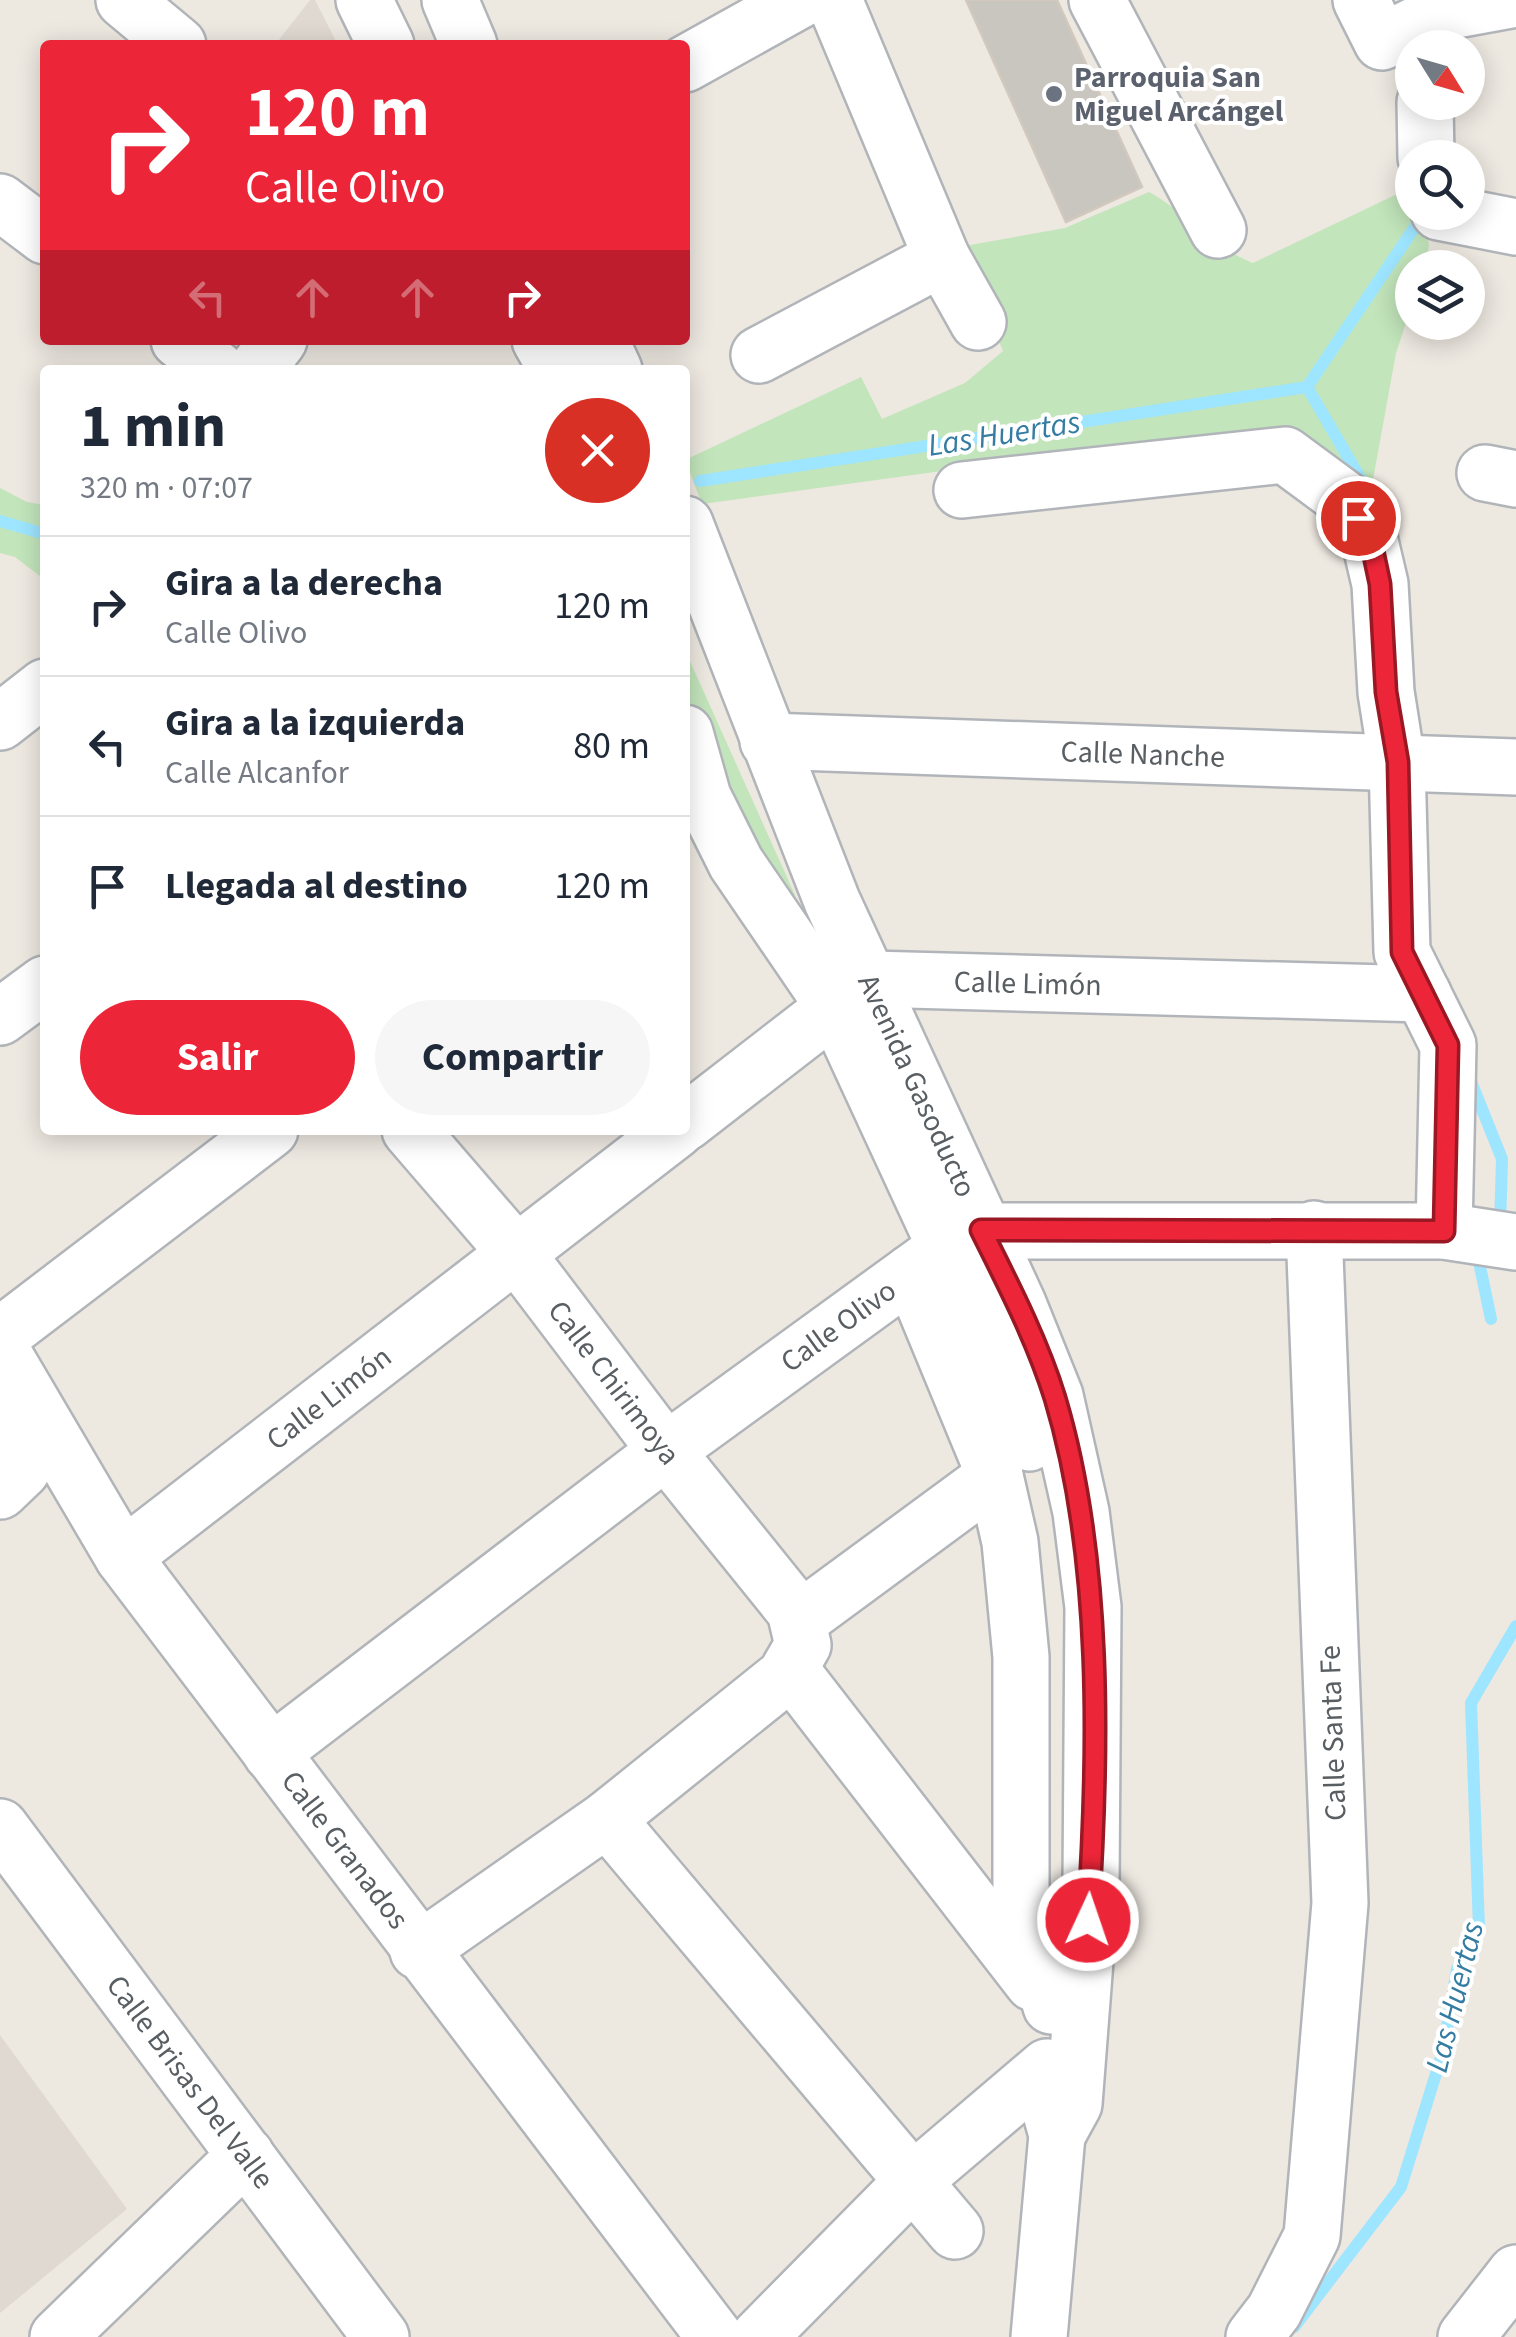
<!DOCTYPE html>
<html lang="es">
<meta charset="utf-8">
<style>
:root{--surface:#fff;--page:#f6f6f7;--text:#1f2937;--muted:#747a83;--line:#e0e1e3;--accent:#ed2538}
body{margin:0;font-family:"Source Sans 3",sans-serif;background:var(--page);color:var(--text);height:100vh;display:flex;flex-direction:column;font-size:38px;white-space:nowrap}
*{box-sizing:border-box;margin:0}
p{font-size:32px;color:var(--muted)}
.icon{flex:none;width:55px;height:55px;fill:none;stroke:currentColor;stroke-width:2;stroke-linecap:round;stroke-linejoin:round}
.map{position:relative;flex:1;overflow:hidden}
.side{position:absolute;left:40px;top:365px;width:650px;height:770px;display:flex;flex-direction:column;background:var(--surface);border-radius:10px;box-shadow:0 5px 25px #0003}
.side>*{flex:none}
.banner{position:absolute;left:40px;top:40px;width:650px;height:305px;border-radius:10px;box-shadow:0 5px 25px #0003;background:#ed2538;color:#fff;overflow:hidden}
.needle{width:65px;rotate:127deg}
.tools{position:absolute;left:1395px;top:30px;display:grid;gap:20px}
.tools a{display:grid;place-items:center;width:90px;height:90px;border-radius:50%;background:var(--surface);box-shadow:0 5px 25px #0003;font-size:50px}
.pin{position:absolute;display:grid;place-items:center;width:85px;height:85px;color:#fff;margin:-42px;border:5px solid #fff;border-radius:50%;box-shadow:0 2px 10px #0007}
.me{position:absolute;width:110px;margin:-55px;rotate:3deg;stroke-linejoin:round;filter:drop-shadow(0 0 8px #0008)}
.turn{display:flex;align-items:center;gap:35px;height:210px;padding:0 40px;font-size:45px}
.turn .icon{width:130px;height:130px;stroke-width:2.5}
.turn b{display:block;font-size:70px;line-height:85px}
.lanes{display:flex;align-items:center;height:95px;padding:0 40px;background:#0003;justify-content:center;gap:50px;direction:ltr}
.lanes .off{opacity:.35}
.round{display:grid;place-items:center;flex:none;width:105px;height:105px;border-radius:52px;background:var(--page)}
.summary{display:flex;align-items:center;justify-content:space-between;height:170px;padding:0 40px}
h1{font-size:60px;font-weight:700;line-height:75px}
.action{display:flex;gap:20px;margin-top:auto;padding:20px 40px}
.action a{flex:1;height:115px;border-radius:60px;background:var(--accent);color:#fff;font-size:40px;font-weight:700;line-height:115px;text-align:center}
.action a+a{background:var(--page);color:var(--text)}
ul{padding:0;list-style:none}
li{display:flex;align-items:center;gap:30px;height:140px;padding:0 40px;border-top:2px solid var(--line)}
li div{flex:1}
li b{display:block;font-size:38px}
li em{font-style:normal}
.map>svg:first-child{display:block}
.education{fill:#dfd9d1}
.green{fill:#c2e5bb}
.lines{fill:none;stroke-linecap:round;stroke-linejoin:round}
.stream{stroke:#9ee5ff;stroke-width:12}
.building{fill:#c9c5bf;stroke:#d1c8be;stroke-width:2.5}
.minor-casing{stroke:#b1b5b9;stroke-width:60}
.minor{stroke:#fff;stroke-width:55}
.route-casing{stroke:#9a1824;stroke-width:25}
.route{stroke:#ed2538;stroke-width:18}
.worship-dot{fill:#6b7280;stroke:#fff;stroke-width:4}
.labels{text-anchor:middle;dominant-baseline:central;stroke-width:8;stroke-linejoin:round;paint-order:stroke}
.worship-label{font-size:30px;font-weight:bold;fill:#5b616d;stroke:#fff;text-anchor:start}
.street-label{font-size:30px;fill:#595e62;stroke:#fff}
.water-label{font-size:32px;font-style:italic;fill:#347ca1;stroke:#fff}
</style>
<div class="map">
<svg width="1516" height="2337" viewBox="0 0 1516 2337">
<rect width="100%" height="100%" fill="#ede8e0"/>
<!-- education -->
<path class="education" d="M310,0H315L338,45H275Z
M0,2035L127,2209L0,2313Z"/>
<!-- green -->
<path class="green" d="M1412,187V212L1423,213L1429,246L1424,267L1412,268V305L1396,353L1370,496L1291,429L1226,432L702,504L685,460L861,377L882,419L965,383L1003,351L959,247L1065,228L1149,192C1187,213 1212,247 1253,263Z
M0,488L27,502L45,505V580L15,557L0,553Z
M685,650L795,895L802,928L685,724Z"/>
<g class="lines">
<!-- stream -->
<path class="stream" d="M1307,387L1366,488
M700,481L1307,387L1423,215
M0,521L45,534
M1470,1079L1502,1159L1500,1227
M1482,1251L1478,1257L1491,1319
M1294,2327L1401,2187L1443,2051L1457,1969L1479,1928L1471,1703L1516,1626"/>
</g>
<!-- building -->
<path class="building" d="M966,0H1057L1142,187L1066,222Z"/>
<g class="lines">
<!-- minor casing -->
<g class="minor-casing">
<g id="minor">
<path d="M124,0L178,45"/>
<path d="M364,0L386,45"/>
<path d="M450,0L469,45"/>
<path d="M834,0L942,258L978,322"/>
<path d="M1097,0L1218,230"/>
<path d="M1361,0L1382,42L1440,13L1511,0"/>
<path d="M685,64L800,0"/>
<path d="M1425,102L1426,158"/>
<path d="M0,202L45,236"/>
<path d="M1439,212L1516,227"/>
<path d="M179,340L218,370"/>
<path d="M540,340L557,370"/>
<path d="M600,340L614,370"/>
<path d="M759,355L942,258"/>
<path d="M256,370L279,340"/>
<path d="M1485,473L1516,479"/>
<path d="M962,490L1285,455L1346,500L1369,537L1380,584L1386,692L1397,762L1402,952L1448,1045L1444,1231"/>
<path id="s1" d="M685,524L832,901L1018,1304L1055,1396L1081,1512L1093,1607L1091,1883L1074,2104L1057,2135"/>
<path d="M0,722L45,687"/>
<path d="M685,733L703,797L736,863L835,1008L1017,1402L1029,1443"/>
<path id="s2" d="M768,741L1516,767"/>
<path d="M0,1017L45,984"/>
<path id="s3" d="M685,1123L871,979L1423,994"/>
<path id="s4" d="M410,1130L516,1253L666,1451L795,1611L803,1645L785,1676L607,1819L418,1951"/>
<path d="M911,1273L995,1476L1010,1542L1021,1657V1903L1051,2006"/>
<path d="M0,1336L270,1130"/>
<path id="s5" d="M0,1348L123,1557L715,2337"/>
<path d="M0,1427L22,1470L0,1491"/>
<path id="s6" d="M123,1557L676,1130"/>
<path d="M798,1621L995,1476"/>
<path d="M790,1669L1033,1983"/>
<path id="s7" d="M271,1753L666,1451L944,1249L981,1231H1444L1516,1242"/>
<path d="M607,1819L955,2231"/>
<path id="s8" d="M0,1827L381,2337"/>
<path d="M58,2337L246,2155"/>
<path d="M759,2337L913,2181L1047,2067"/>
<path d="M1039,2337L1057,2135L1047,2099"/>
<path d="M1254,2337L1274,2311L1312,2236L1340,1903L1314,1229"/>
<path d="M1466,2337L1516,2273"/>
</g>
</g>
<!-- minor -->
<use href="#minor" class="minor"/>
</g>
<g class="lines">
<!-- route casing -->
<g class="route-casing">
<path id="route" d="M1088,1920C1099,1753 1103,1558 1055,1398C1037,1340 1008,1284 981,1230L1444,1231L1448,1045L1402,952L1398,762L1386,692L1380,584L1370,537L1358,518"/>
</g>
<!-- route -->
<use href="#route" class="route"/>
</g>
<!-- markers -->
<circle class="worship-dot" cx="1054" cy="94" r="10"/>
<g class="labels">
<!-- worship labels -->
<g class="worship-label">
<text x="1074" y="77">Parroquia San<tspan x="1074" dy="34">Miguel Arcángel</tspan></text>
</g>
<!-- street labels -->
<g class="street-label">
<text stroke="none"><textPath href="#s2" startOffset="375">Calle Nanche</textPath></text>
<text stroke="none"><textPath href="#s3" startOffset="392">Calle Limón</textPath></text>
<text stroke="none"><textPath href="#s1" startOffset="608">Avenida Gasoducto</textPath></text>
<text stroke="none"><textPath href="#s7" startOffset="710">Calle Olivo</textPath></text>
<text stroke="none"><textPath href="#s4" startOffset="325">Calle Chirimoya</textPath></text>
<text stroke="none"><textPath href="#s6" startOffset="260">Calle Limón</textPath></text>
<text transform="translate(1333 1733) rotate(-92)">Calle Santa Fe</text>
<text stroke="none"><textPath href="#s5" startOffset="610">Calle Granados</textPath></text>
<text stroke="none"><textPath href="#s8" startOffset="318">Calle Brisas Del Valle</textPath></text>
</g>
<!-- water labels -->
<g class="water-label">
<text transform="translate(1004 434) rotate(-9)">Las Huertas</text>
<text transform="translate(1455 1997) rotate(-76)">Las Huertas</text>
</g>
</g>
</svg>
<div class="tools">
<a><svg class="needle" viewBox="-14 -14 28 28"><path d="M0-13l5 13h-10z" fill="#e53935"/><path d="M0 13l5-13h-10z" fill="#747a83"/></svg></a>
<a><svg class="icon" aria-label="search" viewBox="0 0 24 24"><circle cx="10" cy="10" r="6"/><path d="M15 15l6 6"/></svg></a>
<a><svg class="icon" aria-label="layers" viewBox="0 0 24 24"><path d="M12 4l9 5-9 5-9-5zM3 14l9 5 9-5"/></svg></a>
</div>
<div class="pin" style="left:1358px;top:518px;background:#d93025"><svg class="icon" aria-label="arrive" viewBox="0 0 24 24"><path d="M6 21V4h12l-3 4 3 4H6"/></svg></div>
<svg class="me" style="left:1088px;top:1920px" viewBox="-20 -20 40 40"><circle r="17" fill="#ed2538" stroke="#fff" stroke-width="3"/><path d="M0-11L8 9 0 5-8 9z" fill="#fff"/></svg>
<div class="banner">
<div class="turn"><svg class="icon" aria-label="right" viewBox="0 0 24 24"><path d="M7 20v-9h11M14 6l5 5-5 5"/></svg><div><b>120 m</b>Calle Olivo</div></div>
<div class="lanes"><svg class="icon off" aria-label="left" viewBox="0 0 24 24"><path d="M17 20v-9H6M10 6l-5 5 5 5"/></svg><svg class="icon off" aria-label="ahead" viewBox="0 0 24 24"><path d="M12 20V5M6 11l6-6 6 6"/></svg><svg class="icon off" aria-label="ahead" viewBox="0 0 24 24"><path d="M12 20V5M6 11l6-6 6 6"/></svg><svg class="icon" aria-label="right" viewBox="0 0 24 24"><path d="M7 20v-9h11M14 6l5 5-5 5"/></svg></div>
</div>
<section class="side">
<div class="summary"><div><h1>1 min</h1><p>320 m · 07:07</p></div><a class="round" style="background:#d93025;color:#fff"><svg class="icon" aria-label="close" viewBox="0 0 24 24"><path d="M6 6l12 12M18 6L6 18"/></svg></a></div>
<ul>
<li><svg class="icon" aria-label="right" viewBox="0 0 24 24"><path d="M7 20v-9h11M14 6l5 5-5 5"/></svg><div><b>Gira a la derecha</b><p>Calle Olivo</p></div><em>120 m</em></li>
<li><svg class="icon" aria-label="left" viewBox="0 0 24 24"><path d="M17 20v-9H6M10 6l-5 5 5 5"/></svg><div><b>Gira a la izquierda</b><p>Calle Alcanfor</p></div><em>80 m</em></li>
<li><svg class="icon" aria-label="arrive" viewBox="0 0 24 24"><path d="M6 21V4h12l-3 4 3 4H6"/></svg><div><b>Llegada al destino</b></div><em>120 m</em></li>
</ul>
<div class="action"><a>Salir</a><a>Compartir</a></div>
</section>
</div>
